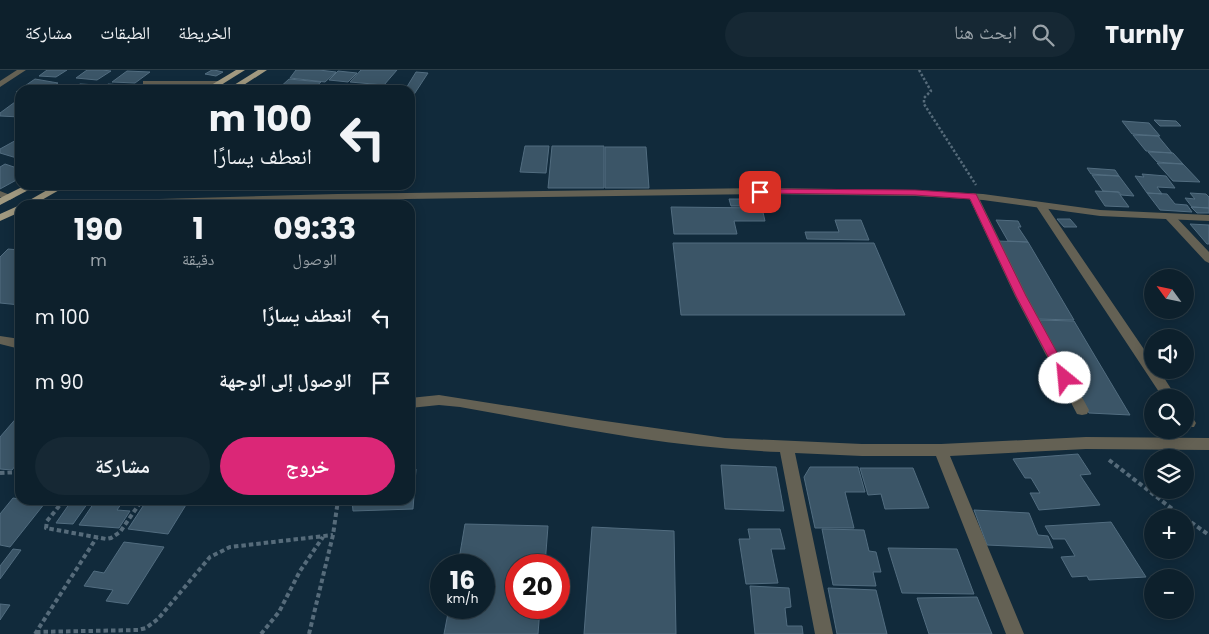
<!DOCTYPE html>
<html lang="ar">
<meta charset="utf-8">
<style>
:root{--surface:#0d202c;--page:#162834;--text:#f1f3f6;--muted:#9aa3a9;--line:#2d3e48;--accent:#db2777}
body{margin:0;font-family:Poppins,"Noto Naskh Arabic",sans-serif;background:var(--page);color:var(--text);direction:rtl;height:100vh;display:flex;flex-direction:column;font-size:19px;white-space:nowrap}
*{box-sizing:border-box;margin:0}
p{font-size:16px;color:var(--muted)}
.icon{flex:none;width:28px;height:28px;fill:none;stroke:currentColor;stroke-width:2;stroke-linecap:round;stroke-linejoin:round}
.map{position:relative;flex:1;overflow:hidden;direction:ltr}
.details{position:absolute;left:15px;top:130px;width:400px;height:305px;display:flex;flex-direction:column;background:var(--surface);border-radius:15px;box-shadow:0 2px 12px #0003,0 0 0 1px var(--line);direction:rtl}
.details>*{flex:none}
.top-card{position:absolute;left:15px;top:15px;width:400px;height:105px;border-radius:15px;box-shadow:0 2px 12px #0003,0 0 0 1px var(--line);direction:rtl;background:#0d202c;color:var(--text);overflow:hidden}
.needle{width:32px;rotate:303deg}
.tools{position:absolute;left:1144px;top:199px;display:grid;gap:10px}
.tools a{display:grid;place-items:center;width:50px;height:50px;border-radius:50%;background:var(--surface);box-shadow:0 2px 12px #0003,0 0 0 1px var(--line);font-size:25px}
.speed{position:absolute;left:430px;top:484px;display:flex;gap:10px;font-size:25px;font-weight:700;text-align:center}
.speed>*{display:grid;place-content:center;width:65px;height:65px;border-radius:50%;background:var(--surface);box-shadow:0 2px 12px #0003,0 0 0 1px var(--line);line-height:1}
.speed small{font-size:12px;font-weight:400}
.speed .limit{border:8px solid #d22;background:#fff;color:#111}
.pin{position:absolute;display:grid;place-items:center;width:42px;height:42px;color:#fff;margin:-21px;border-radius:10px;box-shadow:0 2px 8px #0006}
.me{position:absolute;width:55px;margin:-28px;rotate:332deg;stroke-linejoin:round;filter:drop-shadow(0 0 4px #0008)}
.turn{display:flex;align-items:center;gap:18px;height:105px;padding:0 20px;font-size:22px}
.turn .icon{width:65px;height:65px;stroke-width:2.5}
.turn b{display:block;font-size:35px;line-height:42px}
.eta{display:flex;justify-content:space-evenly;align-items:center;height:85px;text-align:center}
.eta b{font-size:30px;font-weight:700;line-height:35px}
.button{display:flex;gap:10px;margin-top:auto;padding:10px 20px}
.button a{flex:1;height:58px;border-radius:30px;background:var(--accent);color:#fff;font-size:20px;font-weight:700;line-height:58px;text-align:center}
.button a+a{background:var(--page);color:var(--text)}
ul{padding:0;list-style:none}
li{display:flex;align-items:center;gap:15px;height:65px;padding:0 20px}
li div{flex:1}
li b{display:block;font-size:19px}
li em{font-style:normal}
header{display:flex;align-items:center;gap:30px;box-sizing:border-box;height:70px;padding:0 25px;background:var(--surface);border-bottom:1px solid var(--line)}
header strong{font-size:24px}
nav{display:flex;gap:28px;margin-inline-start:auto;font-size:18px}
.search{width:350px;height:45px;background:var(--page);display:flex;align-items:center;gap:12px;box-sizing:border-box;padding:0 18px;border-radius:28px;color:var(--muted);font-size:19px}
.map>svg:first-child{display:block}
.building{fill:#3b5567;stroke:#526d80}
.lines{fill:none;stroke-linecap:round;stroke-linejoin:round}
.path-far1{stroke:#566b7a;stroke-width:2.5;stroke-dasharray:2.5 2;stroke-linecap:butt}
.path{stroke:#566b7a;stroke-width:4;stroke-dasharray:4.5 3;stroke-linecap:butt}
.service{fill:#646154;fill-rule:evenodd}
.minor{fill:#646154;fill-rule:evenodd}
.primary{fill:#a19980;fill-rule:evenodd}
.route{fill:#db2777;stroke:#8e194d}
</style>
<header>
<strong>Turnly</strong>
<div class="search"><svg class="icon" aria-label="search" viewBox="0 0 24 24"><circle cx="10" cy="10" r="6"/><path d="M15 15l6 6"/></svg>ابحث هنا</div>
<nav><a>الخريطة</a><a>الطبقات</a><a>مشاركة</a></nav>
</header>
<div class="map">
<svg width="1209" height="564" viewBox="0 0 1209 564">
<rect width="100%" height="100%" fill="#112a3b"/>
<!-- building -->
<path class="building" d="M47,0H67L56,7L39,6Z
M87,0H102L111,1L97,10L76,8Z
M212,0H214L223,2L216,6L205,4Z
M296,0H319L336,2L325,12L290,8Z
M361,0H397L384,15L350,12Z
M127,1L150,2L135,13L112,12Z
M338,1L357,3L348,12L329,10Z
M416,2L428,3L413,26H410V20H405Z
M35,9L58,13L47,20H20V22H16Z
M289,9L321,12L312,20H277Z
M80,14L98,15L91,20H71Z
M108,14L121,15L118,18H122L101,20Z
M173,15H189L184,20L168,19Z
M138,17H158L155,20H134Z
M15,32L20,33V47L0,46V43Z
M1154,50L1176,51L1181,56H1160Z
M1122,51L1149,53L1160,66L1132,64Z
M1133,65L1158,66L1172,83L1146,81Z
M20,68V89L0,83V79Z
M525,76H549L546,103L520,102Z
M552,76H604V118H548Z
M605,77H646L649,118H605Z
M1148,82L1173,83L1183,94L1157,92Z
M1157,93L1183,94L1200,112L1173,111Z
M5,94L20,99V108L0,119V97Z
M1087,98L1115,100L1119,106L1091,104Z
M1142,104L1166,106L1175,118L1157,117L1162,124L1147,123L1135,106L1144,107Z
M1092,105L1119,106L1134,126L1121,125L1119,122L1103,121Z
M1095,121L1118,122L1129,137L1105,136Z
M1147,123L1167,124L1175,134L1187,135L1192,142L1160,140Z
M1190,123L1206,124L1209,127V138L1192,137L1185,128L1195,129Z
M729,129H759L761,136H731Z
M671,137L762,138L765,151H734L737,164H674Z
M1191,137L1209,138V143H1197Z
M1057,149H1070L1077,157H1064Z
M835,150H861L869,170L807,169L805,162H839Z
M996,150L1018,151L1021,157H1018L1028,172L1008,171Z
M1190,154L1209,155V174H1207Z
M996,171L1028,172L1074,250L1037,249Z
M673,173H874L905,245H681Z
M8,179L20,180V235L0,233V187Z
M1038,250L1074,251L1130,345L1089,343Z
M19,345L20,390L12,400L0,399V367Z
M1078,384L1091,404L1080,405L1100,435L1039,440L1030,423H1040L1031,408H1025L1013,389Z
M721,395L776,397L784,441L725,439Z
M810,397H858L865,422H845L854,458H815L804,407Z
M860,398H913L929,438L885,439L881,424L868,425Z
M416,399L413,439L353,441L352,430H410V401Z
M13,428L45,433L10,477L0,475V444Z
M72,430H90L73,454L56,453Z
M96,430H124L117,440L130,441L119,458L79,455Z
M147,430H189L168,464L128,459Z
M974,440L1029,443L1038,465L1048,466L1053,478L987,475Z
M1111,452L1146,507L1089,510L1087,506L1072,507L1061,487L1075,486L1065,469H1053L1045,456Z
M465,454L548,456L545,495H516V538H540L538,564H444L449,538H484V495H458Z
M592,457L674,461L676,564H584Z
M748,459H780L785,479H771L778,513L746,514L739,469H750Z
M822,459L864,460L869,481L876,482L881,502H873L876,516L833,515Z
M124,472L164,477L128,534L106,531L113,520L84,516L94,501L104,503Z
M888,478L957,479L974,524L902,523Z
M13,479L21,480L0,509V496Z
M750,516L789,518L791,537L785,538L787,556H802L803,564H755Z
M828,518L876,520L887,564H837Z
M977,527L992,564H929L917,528Z
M0,534L10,535L0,550Z"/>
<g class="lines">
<!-- path-far1 -->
<path class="path-far1" d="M919,0L931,21L924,28V34L976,115"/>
<!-- path -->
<path class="path" d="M1109,390L1184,448
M0,403L20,402
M64,430L47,451L46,458L106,469L111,468L120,462L142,430
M1185,448L1209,465
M36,562L138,560L146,558L158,549L210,487L230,477L333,465
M35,564L97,467
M261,564L279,542L300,501L323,467
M309,564L333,465L338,430"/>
<!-- service -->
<path class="service" d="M17,0H26L0,17V11Z
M143,11H220L224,13L220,15H143Z
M0,121L15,127L10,130L0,127Z
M973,123L978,126L1027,226L1089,340L1087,344L1082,345L1077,344L1015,226L968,126Z
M1041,133L1045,134L1152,291V300H1159L1177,328H1163L1036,136Z
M1170,144L1174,145L1209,182V193L1205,191L1166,149L1165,147Z
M1185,342C1191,344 1193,348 1196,353L1194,357H1185Z"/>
<!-- minor -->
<path class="minor" d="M761,118L915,120L983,124L1100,140L1209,145V151L1100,146L983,130L915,126L761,124L337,130L159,135H32L27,132L32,129H159L337,124Z
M0,266L20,269V279L0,274Z
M439,325L598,350L725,368L862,374H941L1086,367L1209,368V380L1086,379L950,386L1024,564H1006L936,386H862L795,383L833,564H815L780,382C672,378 566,356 460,337L439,335L410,338V328Z"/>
<!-- primary -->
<path class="primary" d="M236,0H245L213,20H203Z
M258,0H267L236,20H226Z
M26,115H38L0,135V128Z
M56,115H68L33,135H21Z
M20,135V142L0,151V144Z"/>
</g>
<!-- route -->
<path class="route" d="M760,119L915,120L976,124L1026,226L1071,308L1069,311H1061L1016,226L970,129L915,125L757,123V120Z"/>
</svg>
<div class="tools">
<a><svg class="needle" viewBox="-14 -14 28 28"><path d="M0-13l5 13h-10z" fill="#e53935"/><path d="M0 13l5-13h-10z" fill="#9aa3a9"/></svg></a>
<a><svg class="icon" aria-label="sound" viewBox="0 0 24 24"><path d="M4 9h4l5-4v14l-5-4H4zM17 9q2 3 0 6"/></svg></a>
<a><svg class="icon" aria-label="search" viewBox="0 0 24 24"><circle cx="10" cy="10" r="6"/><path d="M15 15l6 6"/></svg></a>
<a><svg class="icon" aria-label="layers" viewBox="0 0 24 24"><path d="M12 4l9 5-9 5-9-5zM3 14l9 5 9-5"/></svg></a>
<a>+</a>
<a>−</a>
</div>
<div class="speed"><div>16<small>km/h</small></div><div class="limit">20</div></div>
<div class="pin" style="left:760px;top:122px;background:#d93025"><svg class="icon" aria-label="arrive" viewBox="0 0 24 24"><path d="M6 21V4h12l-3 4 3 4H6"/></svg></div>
<svg class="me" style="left:1065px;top:308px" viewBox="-20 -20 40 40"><circle r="19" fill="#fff"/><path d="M0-13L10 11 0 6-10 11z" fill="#db2777"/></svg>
<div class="top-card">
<div class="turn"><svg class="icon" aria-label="left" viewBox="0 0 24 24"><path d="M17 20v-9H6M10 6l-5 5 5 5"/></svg><div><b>100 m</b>انعطف يسارًا</div></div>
</div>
<section class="details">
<div class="eta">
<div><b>09:33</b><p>الوصول</p></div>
<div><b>1</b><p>دقيقة</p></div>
<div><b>190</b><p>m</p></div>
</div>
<ul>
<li><svg class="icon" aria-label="left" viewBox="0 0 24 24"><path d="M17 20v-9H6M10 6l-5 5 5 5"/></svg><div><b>انعطف يسارًا</b></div><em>100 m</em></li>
<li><svg class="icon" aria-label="arrive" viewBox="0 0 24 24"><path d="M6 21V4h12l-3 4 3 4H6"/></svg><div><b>الوصول إلى الوجهة</b></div><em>90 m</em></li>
</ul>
<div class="button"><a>خروج</a><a>مشاركة</a></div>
</section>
</div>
